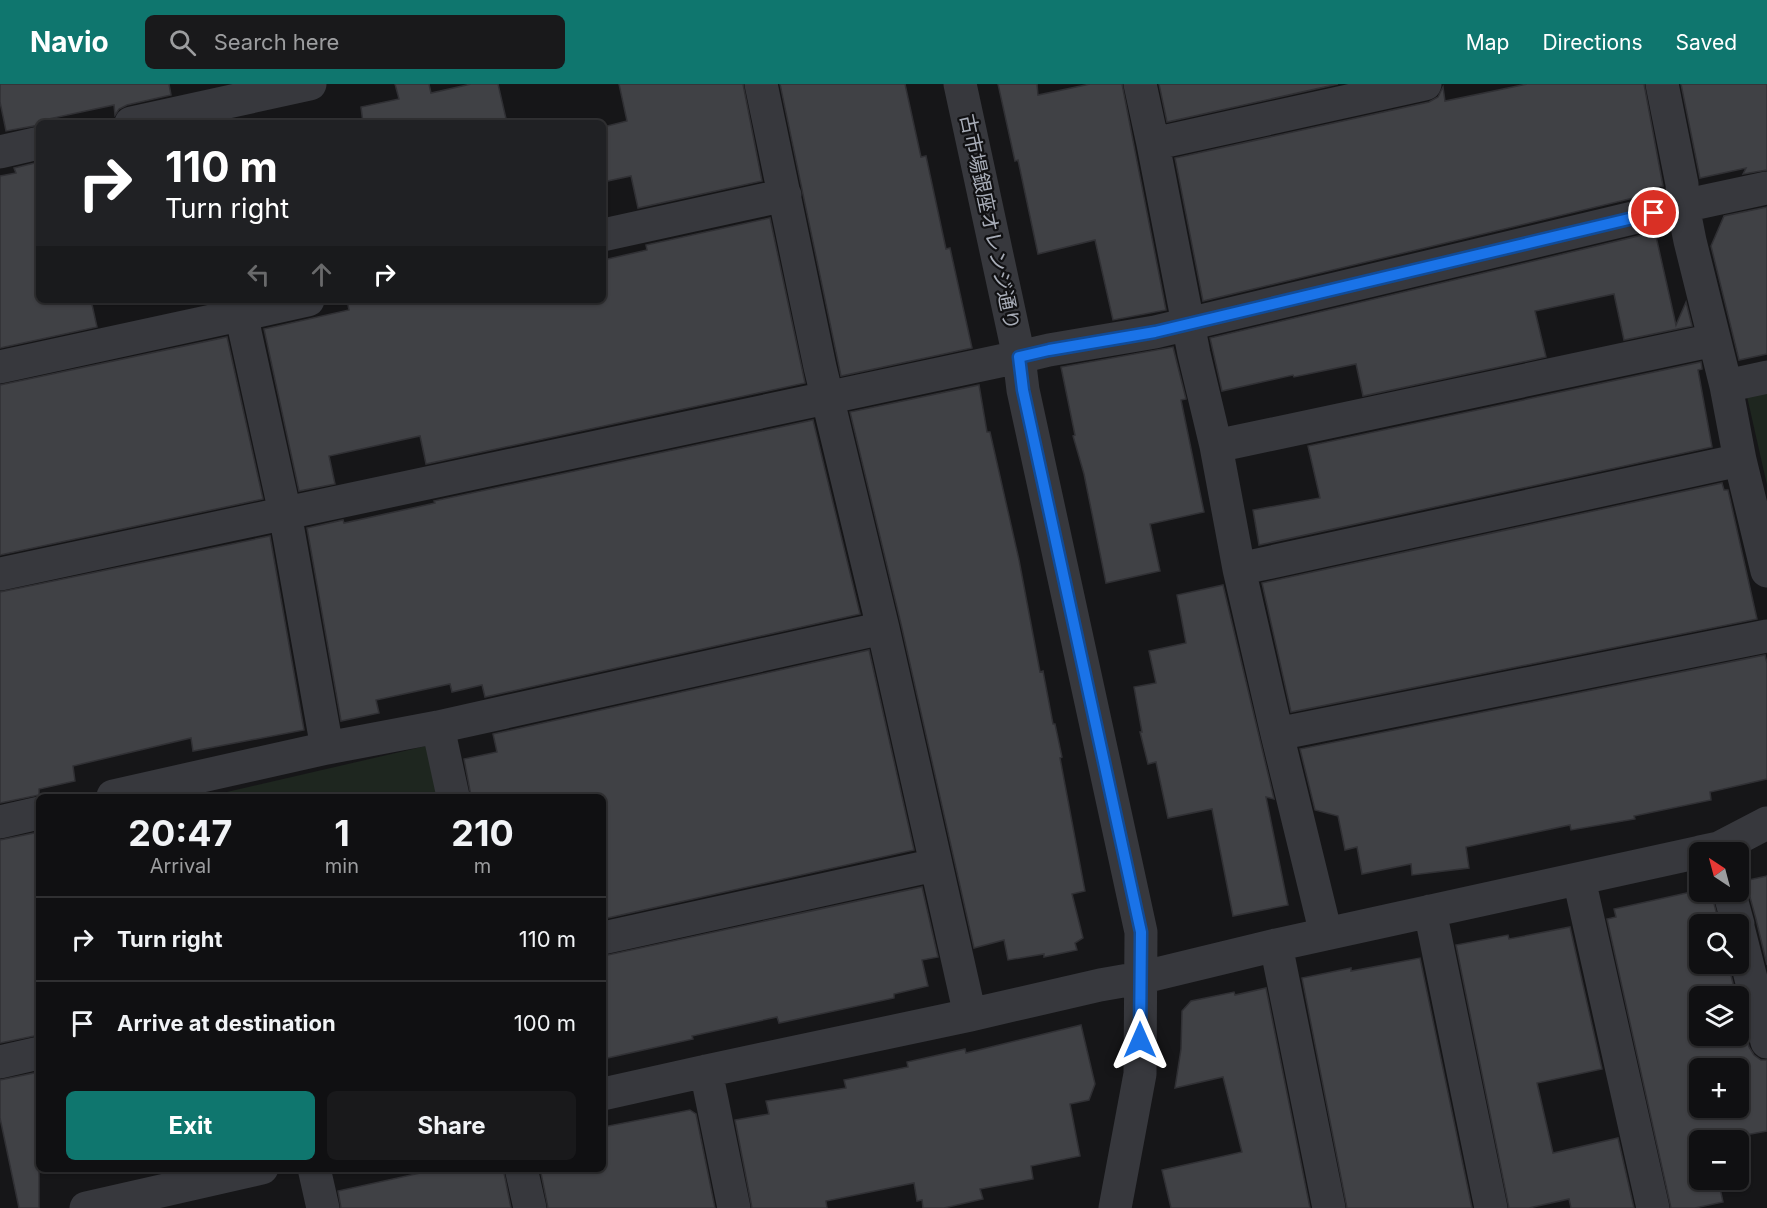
<!DOCTYPE html>
<meta charset="utf-8">
<style>
:root{--surface:#101012;--page:#19191b;--text:#f1f3f6;--muted:#9c9d9f;--line:#303032;--accent:#0f766e}
body{margin:0;font-family:Inter,"Noto Sans JP",sans-serif;background:var(--page);color:var(--text);height:100vh;display:flex;flex-direction:column;font-size:22px;white-space:nowrap}
*{box-sizing:border-box;margin:0}
p{font-size:20px;color:var(--muted)}
.icon{flex:none;width:33px;height:33px;fill:none;stroke:currentColor;stroke-width:2;stroke-linecap:round;stroke-linejoin:round}
.map{position:relative;flex:1;overflow:hidden}
.details{position:absolute;left:36px;top:710px;width:570px;height:378px;display:flex;flex-direction:column;background:var(--surface);border-radius:9px;box-shadow:0 2px 4px #0004,0 0 0 2px var(--line)}
.details>*{flex:none}
.hud{position:absolute;left:36px;top:36px;width:570px;height:183px;border-radius:9px;box-shadow:0 2px 4px #0004,0 0 0 2px var(--line);background:#202124;color:#fff;overflow:hidden}
.needle{width:39px;rotate:324deg}
.buttons{position:absolute;left:1689px;top:758px;display:grid;gap:12px}
.buttons a{display:grid;place-items:center;width:60px;height:60px;border-radius:9px;background:var(--surface);box-shadow:0 2px 4px #0004,0 0 0 2px var(--line);font-size:30px}
.pin{position:absolute;display:grid;place-items:center;width:51px;height:51px;color:#fff;margin:-26px;border:3px solid #fff;border-radius:50%;box-shadow:0 2px 6px #0007}
.me{position:absolute;width:66px;margin:-33px;rotate:0deg;stroke-linejoin:round;filter:drop-shadow(0 0 4px #0008)}
.turn{display:flex;align-items:center;gap:21px;height:126px;padding:0 30px;font-size:27px}
.turn .icon{width:78px;height:78px;stroke-width:2.5}
.turn b{display:block;font-size:42px;line-height:51px}
.lanes{display:flex;align-items:center;height:57px;padding:0 30px;background:#0003;justify-content:center;gap:30px;direction:ltr}
.lanes .off{opacity:.35}
.eta{display:flex;justify-content:space-evenly;align-items:center;height:102px;text-align:center}
.eta b{font-size:36px;font-weight:700;line-height:42px}
.action{display:flex;gap:12px;margin-top:auto;padding:12px 30px}
.action a{flex:1;height:69px;border-radius:9px;background:var(--accent);color:#fff;font-size:24px;font-weight:700;line-height:69px;text-align:center}
.action a+a{background:var(--page);color:var(--text)}
ul{padding:0;list-style:none}
li{display:flex;align-items:center;gap:18px;height:84px;padding:0 30px;border-top:2px solid var(--line)}
li div{flex:1}
li b{display:block;font-size:22px}
li em{font-style:normal}
header{display:flex;align-items:center;gap:36px;box-sizing:border-box;height:84px;padding:0 30px;background:var(--accent);color:#fff}
header strong{font-size:28px}
nav{display:flex;gap:33px;margin-inline-start:auto;font-size:21px}
.search{width:420px;height:54px;background:var(--page);display:flex;align-items:center;gap:15px;box-sizing:border-box;padding:0 21px;border-radius:9px;color:var(--muted);font-size:22px}
.map>svg:first-child{display:block}
.green{fill:#1e261f}
.building{fill:#404145;stroke:#303034;stroke-width:1.5;fill-rule:evenodd}
.lines{fill:none;stroke-linecap:round;stroke-linejoin:round}
.minor{stroke:#37383d;stroke-width:33}
.route-casing{stroke:#114b97;stroke-width:15}
.route{stroke:#1a73e8;stroke-width:10}
.labels{text-anchor:middle;dominant-baseline:central;stroke-width:4.5;stroke-linejoin:round;paint-order:stroke}
.street-label{font-size:20px;fill:#a8adb8;stroke:#111113}
</style>
<header>
<strong>Navio</strong>
<div class="search"><svg class="icon" aria-label="search" viewBox="0 0 24 24"><circle cx="10" cy="10" r="6"/><path d="M15 15l6 6"/></svg>Search here</div>
<nav><a>Map</a><a>Directions</a><a>Saved</a></nav>
</header>
<div class="map">
<svg width="1767" height="1124" viewBox="0 0 1767 1124">
<rect width="100%" height="100%" fill="#161618"/>
<!-- green -->
<path class="green" d="M1767,303V401L1746,308Z
M426,662L437,712H218V710Z"/>
<!-- building -->
<path class="building" d="M0,0H169L171,11L127,21L119,25L115,31L114,21L39,37V41L6,47L0,18Z
M395,0H429L431,9L471,0H498L507,39H363L361,23L399,15Z
M619,0H743L762,97L638,124L631,92L603,98V43L627,37Z
M780,0H905L921,73L926,72L946,165L950,164L972,264L841,292Z
M998,0H1037L1038,11L1090,0H1122L1166,226L1113,236L1095,156L1038,170L1018,76L1015,77Z
M1159,0H1338L1167,38Z
M1527,0H1644L1663,102L1645,106L1646,111L1203,217L1175,74L1429,18L1438,13L1443,3L1445,17Z
M1681,0H1767V86L1743,90L1746,84L1700,94Z
M39,78V216H91L97,243L0,264V92L16,89L14,84Z
M1767,123V270L1739,276L1711,162L1724,132Z
M770,134L805,299L426,380L420,352L329,372L335,400L299,407L264,245L349,226L347,216H603V176L647,166L646,161Z
M1655,148L1676,241L1686,218L1692,242L1624,256L1614,210L1535,227L1546,273L1363,312L1356,280L1294,293L1293,291L1222,307L1210,254Z
M227,253L263,415L0,471V301Z
M1173,263L1186,315L1181,316L1204,428L1150,440L1160,487L1106,499L1084,390L1073,352L1075,351L1061,283Z
M1701,278L1702,285L1698,286L1712,363L1259,461L1253,426L1320,414L1308,362Z
M979,301L987,348H990L1019,476L1040,588L1043,587L1053,640H1055L1062,673L1060,674L1085,807L1072,810L1083,854L1075,859L1077,866L1044,873V870L1008,876L1004,856L974,864L901,540L850,328Z
M813,336L860,530L485,613L482,601L452,608L450,600L376,616L379,629L341,637L307,444L343,436L344,439L435,419L434,417Z
M1722,399L1724,406H1728L1757,535L1291,628L1262,499Z
M270,452L304,646L193,667L191,654L73,682L75,697L39,705V711L0,719V508Z
M1223,501L1274,715L1266,713L1288,821L1233,832L1212,725L1168,734L1156,678L1148,680L1140,648H1142L1134,603L1156,599L1149,567L1186,559L1177,511Z
M869,566L914,766L603,835V712H471L464,675L497,668L493,650Z
M1765,571L1767,579V695L1710,708L1711,716L1634,732L1635,735L1571,746L1570,741L1466,763L1469,784L1412,791L1411,780L1362,790L1357,763L1345,766L1338,732L1315,726L1300,665Z
M39,748V951L0,959V756Z
M1767,792V881L1756,835L1747,802L1744,797Z
M922,803L938,873L922,876L928,902L894,910V914L779,939L777,933L692,952L693,955L603,975V872Z
M1700,806L1711,807L1719,840H1700V879H1728L1736,912H1700V951H1738V922L1749,963L1754,971L1761,976H1767V1047L1719,1056H1700V1095H1718L1723,1118L1695,1124H1671L1607,835L1616,833L1614,825ZM1700,984H1738V1023H1700Z
M1570,843L1602,985L1537,999L1553,1069L1618,1054L1634,1124H1571L1569,1115L1529,1124H1509L1456,861L1508,851L1509,855Z
M1420,874L1472,1124H1347L1302,894L1351,884V887Z
M1266,904L1310,1124H1171L1162,1086L1242,1068L1223,993L1175,1004L1181,965L1182,927L1191,917L1234,908L1235,911Z
M1081,941L1095,1000L1089,1016L1070,1020L1080,1072L1031,1082L1033,1095L980,1105L983,1115L944,1124H923L922,1116L917,1117L914,1099L826,1117L827,1124H752L735,1036L769,1030L766,1017L846,1004L844,996L908,983L907,978L965,965L966,969Z
M39,988V1124H19L0,1034V996Z
M690,1026L696,1030L715,1124H548L540,1084H603V1043Z
M443,1084H503L511,1124H341L338,1107Z"/>
<g class="lines">
<!-- minor -->
<path class="minor" d="M761,0L820,283L883,544L970,931
M960,0L1019,273L1023,306L1141,848L1140,990L1115,1124
M1140,0L1153,60L1194,270L1216,362L1239,485L1277,650L1326,850
M1662,0L1682,100L1683,122L1690,157L1726,302L1740,376L1767,487
M131,39L310,0
M1153,60L1425,0
M0,68L39,59
M603,151L785,111
M238,216L285,429L327,664
M0,283L308,216
M1726,302L1767,293
M1216,362L1714,256
M1239,485L1740,376
M0,490L1019,273L1049,266L1155,248L1683,122L1767,104
M438,643L453,712
M1277,650L1767,552
M113,712L327,664L438,643L883,544
M0,738L39,729
M1700,768L1719,764L1767,739
M1579,795L1653,1124
M1729,807L1738,840
M1430,827L1491,1124
M1738,843L1767,958
M603,854L935,781
M1276,861L1329,1124
M0,978L39,969
M706,987L734,1124
M603,1010L706,987L970,931L1100,901L1140,894L1276,861L1700,768
M314,1084L323,1124
M521,1084L530,1124
M86,1124L262,1084"/>
</g>
<g class="lines">
<!-- route casing -->
<g class="route-casing">
<path id="route" d="M1140,956L1141,848L1023,306L1019,273L1049,266L1155,248L1654,129"/>
</g>
<!-- route -->
<use href="#route" class="route"/>
</g>
<g class="labels">
<!-- street labels -->
<g class="street-label">
<text transform="translate(990 138) rotate(78)">古市場銀座オレンジ通り</text>
</g>
</g>
</svg>
<div class="buttons">
<a><svg class="needle" viewBox="-14 -14 28 28"><path d="M0-13l5 13h-10z" fill="#e53935"/><path d="M0 13l5-13h-10z" fill="#9c9d9f"/></svg></a>
<a><svg class="icon" aria-label="search" viewBox="0 0 24 24"><circle cx="10" cy="10" r="6"/><path d="M15 15l6 6"/></svg></a>
<a><svg class="icon" aria-label="layers" viewBox="0 0 24 24"><path d="M12 4l9 5-9 5-9-5zM3 14l9 5 9-5"/></svg></a>
<a>+</a>
<a>−</a>
</div>
<div class="pin" style="left:1654px;top:129px;background:#d93025"><svg class="icon" aria-label="arrive" viewBox="0 0 24 24"><path d="M6 21V4h12l-3 4 3 4H6"/></svg></div>
<svg class="me" style="left:1140px;top:956px" viewBox="-20 -20 40 40"><path d="M0-17L14 15 0 8-14 15z" fill="#1a73e8" stroke="#fff" stroke-width="4"/></svg>
<div class="hud">
<div class="turn"><svg class="icon" aria-label="right" viewBox="0 0 24 24"><path d="M7 20v-9h11M14 6l5 5-5 5"/></svg><div><b>110 m</b>Turn right</div></div>
<div class="lanes"><svg class="icon off" aria-label="left" viewBox="0 0 24 24"><path d="M17 20v-9H6M10 6l-5 5 5 5"/></svg><svg class="icon off" aria-label="ahead" viewBox="0 0 24 24"><path d="M12 20V5M6 11l6-6 6 6"/></svg><svg class="icon" aria-label="right" viewBox="0 0 24 24"><path d="M7 20v-9h11M14 6l5 5-5 5"/></svg></div>
</div>
<section class="details">
<div class="eta">
<div><b>20:47</b><p>Arrival</p></div>
<div><b>1</b><p>min</p></div>
<div><b>210</b><p>m</p></div>
</div>
<ul>
<li><svg class="icon" aria-label="right" viewBox="0 0 24 24"><path d="M7 20v-9h11M14 6l5 5-5 5"/></svg><div><b>Turn right</b></div><em>110 m</em></li>
<li><svg class="icon" aria-label="arrive" viewBox="0 0 24 24"><path d="M6 21V4h12l-3 4 3 4H6"/></svg><div><b>Arrive at destination</b></div><em>100 m</em></li>
</ul>
<div class="action"><a>Exit</a><a>Share</a></div>
</section>
</div>
